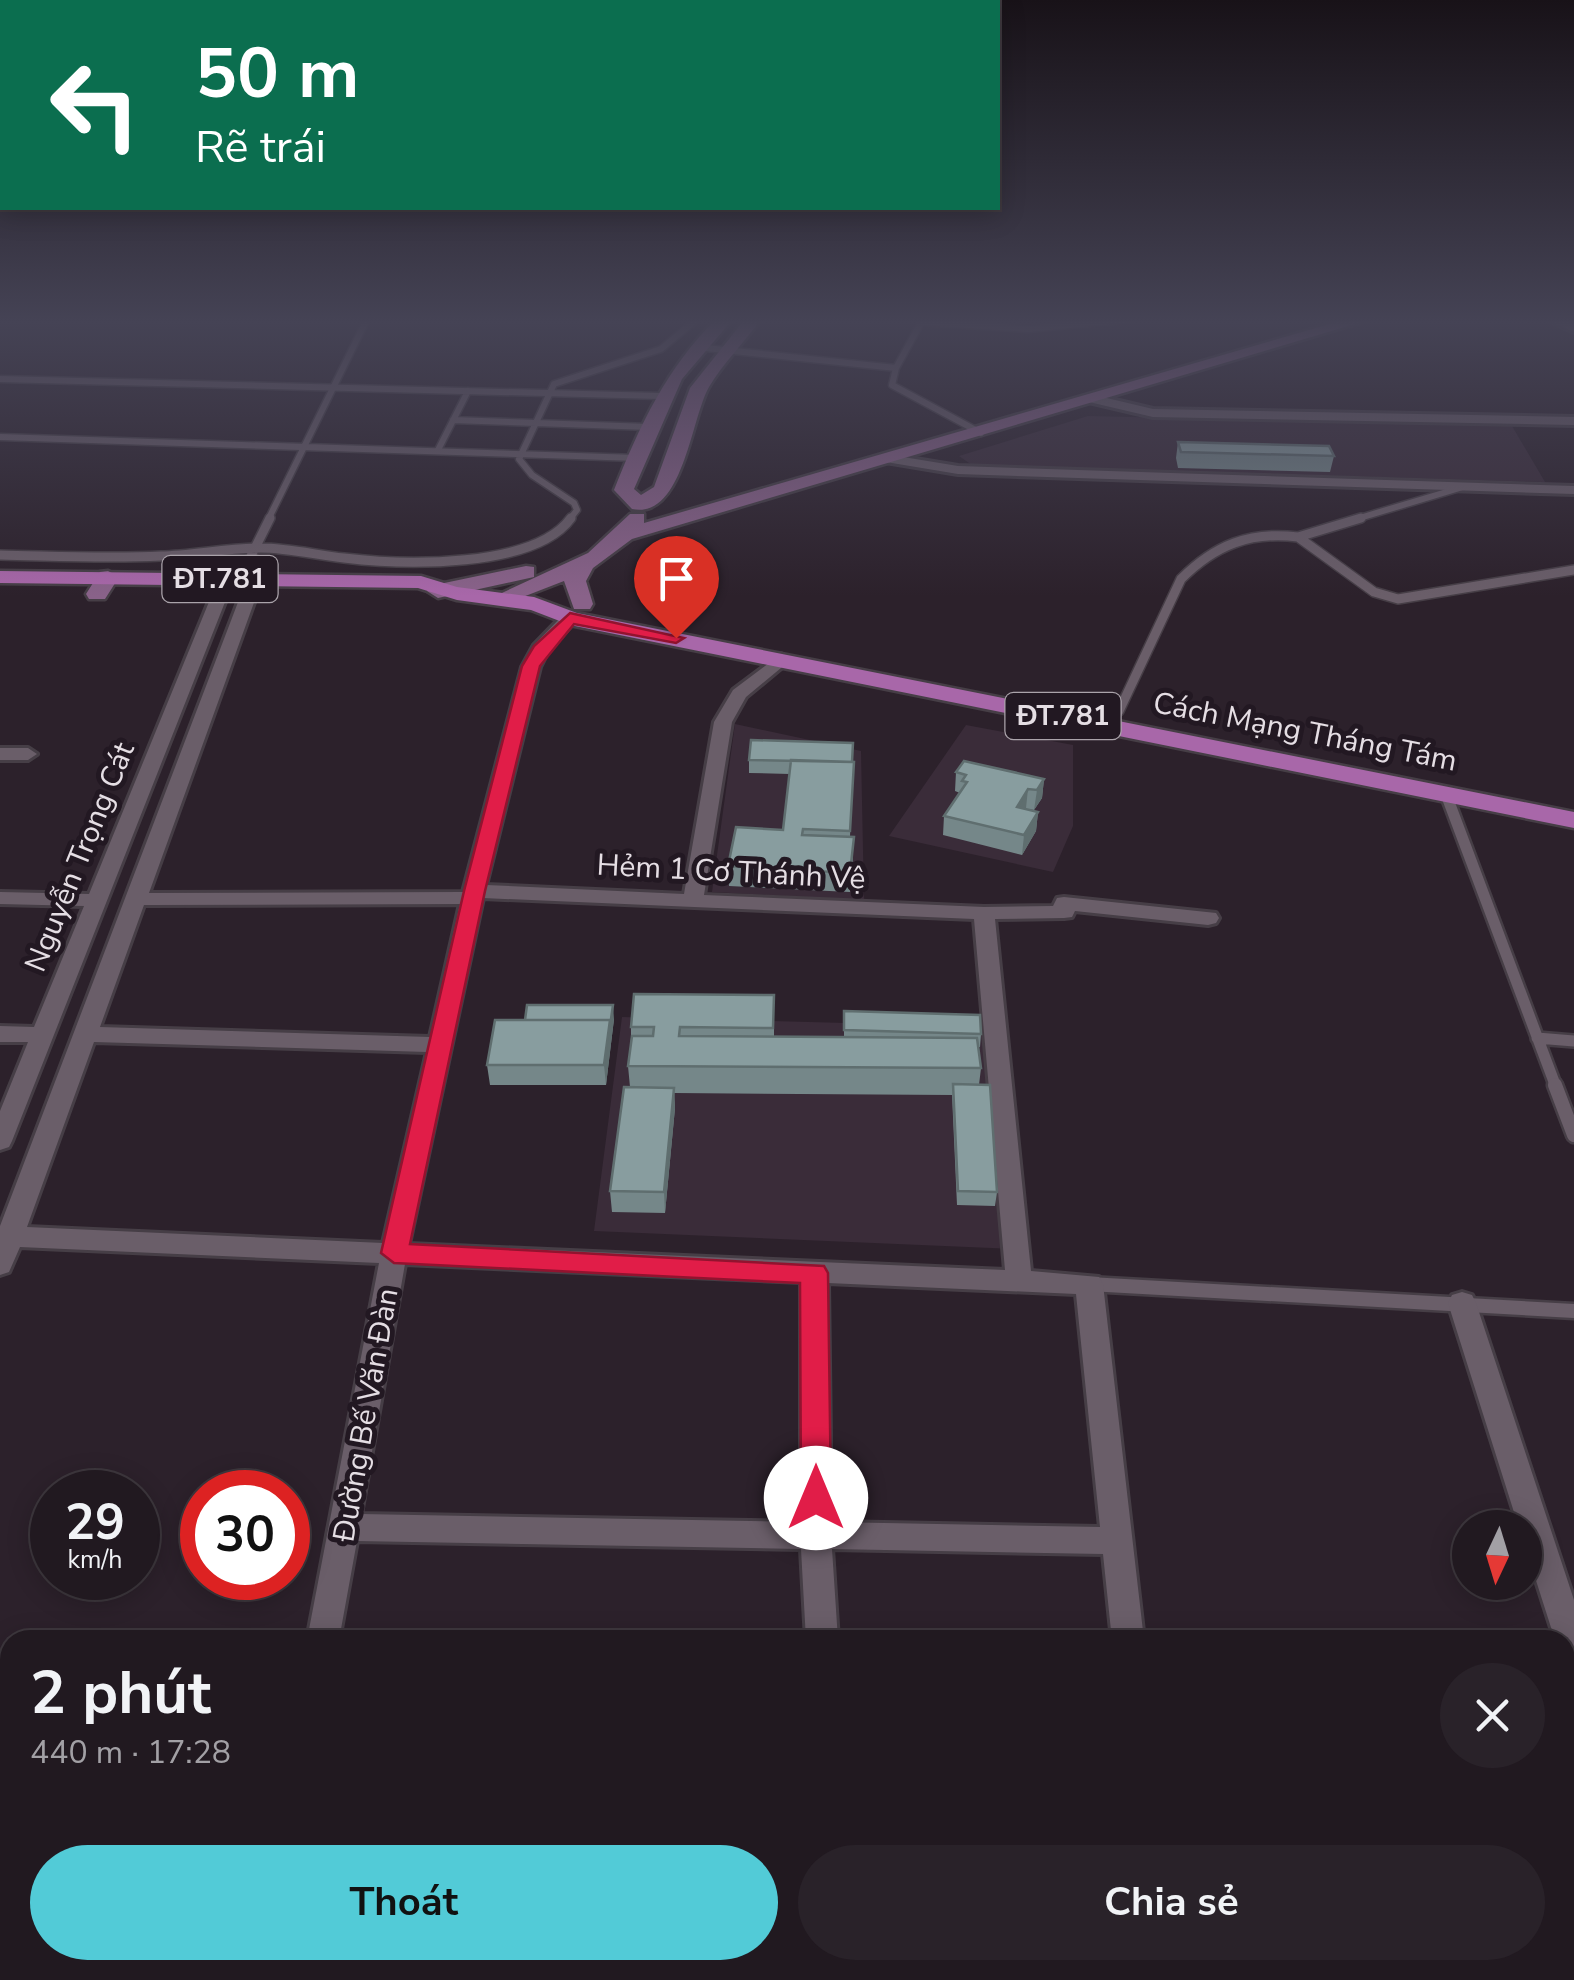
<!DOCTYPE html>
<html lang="vi">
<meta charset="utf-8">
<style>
:root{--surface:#211920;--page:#292229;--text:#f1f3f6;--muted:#a2a0a5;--line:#3e383e;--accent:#52cbd7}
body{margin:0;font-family:"Nunito Sans",sans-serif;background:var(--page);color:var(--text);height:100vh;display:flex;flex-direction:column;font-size:38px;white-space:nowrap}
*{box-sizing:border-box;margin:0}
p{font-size:32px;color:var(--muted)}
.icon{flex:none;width:55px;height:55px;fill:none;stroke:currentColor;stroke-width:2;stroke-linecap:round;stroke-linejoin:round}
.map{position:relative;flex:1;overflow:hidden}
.details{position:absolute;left:0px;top:1630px;width:1575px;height:350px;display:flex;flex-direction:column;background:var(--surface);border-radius:30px 30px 0 0;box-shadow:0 5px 25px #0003,0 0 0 2px var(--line)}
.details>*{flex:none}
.banner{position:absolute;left:0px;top:0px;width:1000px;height:210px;box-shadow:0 5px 25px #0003,0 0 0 2px var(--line);background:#0b6e4f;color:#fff;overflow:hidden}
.needle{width:65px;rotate:184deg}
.controls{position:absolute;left:1452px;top:1510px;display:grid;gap:20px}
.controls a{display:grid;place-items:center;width:90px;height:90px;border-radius:50%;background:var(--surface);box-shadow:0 5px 25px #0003,0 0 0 2px var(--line);font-size:50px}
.speed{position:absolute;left:30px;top:1470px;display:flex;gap:20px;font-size:50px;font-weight:700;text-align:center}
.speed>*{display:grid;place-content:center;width:130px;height:130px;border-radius:50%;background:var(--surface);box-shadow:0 5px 25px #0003,0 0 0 2px var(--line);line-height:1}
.speed small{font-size:25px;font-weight:400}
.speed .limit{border:15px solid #d22;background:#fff;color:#111}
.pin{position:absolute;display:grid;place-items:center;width:85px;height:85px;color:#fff;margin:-102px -42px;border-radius:50% 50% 50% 0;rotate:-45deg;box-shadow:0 0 10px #0007}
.pin .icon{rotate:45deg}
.me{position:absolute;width:110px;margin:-55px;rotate:0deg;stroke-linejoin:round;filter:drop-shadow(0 0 8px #0008)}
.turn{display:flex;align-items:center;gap:35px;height:210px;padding:0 30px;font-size:45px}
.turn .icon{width:130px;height:130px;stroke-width:2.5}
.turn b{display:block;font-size:70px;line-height:85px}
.round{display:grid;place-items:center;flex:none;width:105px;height:105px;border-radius:52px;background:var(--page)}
.overview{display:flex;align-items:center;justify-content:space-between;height:170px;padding:0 30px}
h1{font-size:60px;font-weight:700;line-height:75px}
.cta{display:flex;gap:20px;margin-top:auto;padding:20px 30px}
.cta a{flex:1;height:115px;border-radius:60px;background:var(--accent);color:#111;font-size:40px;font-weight:700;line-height:115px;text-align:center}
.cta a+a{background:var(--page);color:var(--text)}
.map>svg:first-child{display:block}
.built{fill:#3a2c39}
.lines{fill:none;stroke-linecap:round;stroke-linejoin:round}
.lane-far4-casing{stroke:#463e46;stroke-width:9}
.lane-far3-casing{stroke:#463e46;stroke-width:12}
.lane-far2-casing{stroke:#463e46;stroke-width:16}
.lane-far1-casing{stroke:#463e46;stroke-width:19}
.lane-casing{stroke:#463e46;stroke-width:21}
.street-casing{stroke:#463e46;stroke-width:6}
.secondary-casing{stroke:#463e46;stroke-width:5}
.primary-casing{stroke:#463e46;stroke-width:5}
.lane-far4{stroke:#6a5e69;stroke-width:6}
.lane-far3{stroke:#6a5e69;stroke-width:9}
.lane-far2{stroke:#6a5e69;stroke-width:11}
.lane-far1{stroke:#6a5e69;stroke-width:14}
.lane{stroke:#6a5e69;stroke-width:16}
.street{fill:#6a5e69;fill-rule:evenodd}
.secondary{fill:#896289;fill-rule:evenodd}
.primary{fill:#a867a9;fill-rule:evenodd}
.wall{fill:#758789}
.shaded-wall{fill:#5f6e6f}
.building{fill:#889d9f;stroke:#5f6e6f;stroke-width:2.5}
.route{fill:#e11d48;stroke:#92132f;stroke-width:2.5}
.labels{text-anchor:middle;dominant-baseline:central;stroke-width:10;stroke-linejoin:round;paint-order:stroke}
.shield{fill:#221822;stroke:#aaa3aa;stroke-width:2.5}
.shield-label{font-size:28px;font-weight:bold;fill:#e5dee4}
.street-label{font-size:30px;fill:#e5dee4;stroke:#221822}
</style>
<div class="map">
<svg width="1574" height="1980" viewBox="0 0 1574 1980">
<rect width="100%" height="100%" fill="#2c212b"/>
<!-- built -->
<path class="built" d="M1088,416L1512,426L1545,482L972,465L959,456Z
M735,724L861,751L864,900L712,892Z
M966,725L1073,745V826L1053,872L889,836Z
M622,1017L997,1027L1015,1249L594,1231Z"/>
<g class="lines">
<!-- lane-far4 casing -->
<g class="lane-far4-casing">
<path id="lane-far4" d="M923,319L896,368L892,385L981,433
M921,322L1028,329L1131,319
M696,347L896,368
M0,379L660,396
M453,420L649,427
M0,437L637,458
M438,450L468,391
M268,520L367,319
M569,520L577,510L574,503L532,475L519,459L554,384L661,349L697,319
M1353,520L1463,487"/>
</g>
<!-- lane-far3 casing -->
<g class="lane-far3-casing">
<path id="lane-far3" d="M1361,518L1298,537L1374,592L1398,599L1574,570
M0,555C54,556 107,559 161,556C194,555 227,548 261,548C289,548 316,555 344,558C402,565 534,569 571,518
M240,578L270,518
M1119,711L1181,579C1215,545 1250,531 1298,537"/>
</g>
<!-- lane-far2 casing -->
<g class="lane-far2-casing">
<path id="lane-far2" d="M1446,794L1556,1087
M1537,1038L1574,1041"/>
</g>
<!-- lane-far1 casing -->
<g class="lane-far1-casing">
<path id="lane-far1" d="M1555,1085L1574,1135
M1089,1284L1574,1311"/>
</g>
<!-- lane casing -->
<g class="lane-casing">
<path id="lane" d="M838,1970L839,1980"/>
</g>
<!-- street casing -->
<g class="street-casing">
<path id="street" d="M1545,319H1561L1574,324V332Z
M1094,395L1153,409L1574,417V425L1153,417L1089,402V396Z
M891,455L958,466L1574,486V494L958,474L886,462L884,459Z
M219,592L227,597L12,1141L9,1147L0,1150V1111L28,1042H0V1026L34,1027L84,906L0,904V892L89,894L211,597Z
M248,592L256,597L149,893L463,892L522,667L534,645L564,614L570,613L578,618L548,651L540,667L486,885L684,894L714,722L733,690L781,654L790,659L787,663L746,697L732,722L704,895L984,907L1053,906L1057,898L1064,897L1216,913L1219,918L1216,923L1208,925L1075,911L1072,917L1064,918L995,919L1031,1271L1099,1277L1103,1284L1144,1640H1112L1103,1554L832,1549L838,1640H806L801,1549L357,1541L339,1640H307L379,1263L20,1247L9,1272L0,1275V1226L240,597ZM483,898L974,919L1005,1270L409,1244ZM460,904L430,1037L100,1027L144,905ZM94,1042L427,1052L383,1243L27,1227ZM405,1264L801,1282V1522L361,1514ZM828,1283L1076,1294L1100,1527L831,1522Z
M0,748H28L37,754L28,760H0Z
M1462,1292L1472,1295L1476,1303L1574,1600V1664L1565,1661V1640H1555L1525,1546V1528H1519L1448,1303L1452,1295Z
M0,1847H10V1883H0Z
M233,1970H271L269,1980H231Z
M1148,1970H1186L1188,1980H1150Z"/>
</g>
<!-- secondary casing -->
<g class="secondary-casing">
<path id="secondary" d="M716,319H733L682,379L634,489L641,495L654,487L690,388L745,319H761C745,342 723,363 709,387C691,418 683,520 632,509L614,490C640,425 666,369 716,319Z
M1347,319H1372L632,539L593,568L586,581L593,604L590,609H574L564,581L502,605L491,598L588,553L630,514H644V523Z
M526,566L534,567V577L438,598L427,591L430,586Z
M108,571L119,577L105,599H89L86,594L100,572Z"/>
</g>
<!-- primary casing -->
<g class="primary-casing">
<path id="primary" d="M0,571L421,576L457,587L534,597L577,613L1574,812V828L570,625L531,610L457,600L418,588L0,583Z"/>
</g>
<!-- lane-far4 -->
<use href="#lane-far4" class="lane-far4"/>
<!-- lane-far3 -->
<use href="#lane-far3" class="lane-far3"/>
<!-- lane-far2 -->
<use href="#lane-far2" class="lane-far2"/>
<!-- lane-far1 -->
<use href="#lane-far1" class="lane-far1"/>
<!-- lane -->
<use href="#lane" class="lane"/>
<!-- street -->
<use href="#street" class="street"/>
<!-- secondary -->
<use href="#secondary" class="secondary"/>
<!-- primary -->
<use href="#primary" class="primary"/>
</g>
<!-- wall -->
<path class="wall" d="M1178,442L1334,456L1330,472L1178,468L1176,458Z
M853,743L850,837L853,857L850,892L729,886L728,866L783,830L790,774L749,773V760Z
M956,772L1044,779L1042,798L1034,810L1026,809L1038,812L1036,831L1022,855L943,835L944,816L960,793L955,791Z
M774,995V1036L844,1037V1011L981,1034L980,1047H978L981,1068L979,1085L997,1192L995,1206L957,1205L952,1095L674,1093L675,1108L665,1213L612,1212L610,1191L630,1087L628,1066L631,1038V1027Z
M614,1019L606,1085H490L487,1065L525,1020Z"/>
<!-- shaded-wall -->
<path class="shaded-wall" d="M1044,779L1042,798L1034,810L1037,790Z
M1028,789L1026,808L1015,826L1017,807Z
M1038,812L1036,831L1022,855L1024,835Z
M613,1005L614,1019L606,1085L604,1065L610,1020Z
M674,1088L675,1108L665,1213L664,1192Z"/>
<!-- building -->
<path class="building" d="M1178,442L1329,446L1334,456L1181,452Z
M751,740L853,743L852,762L749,760Z
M791,760L854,762L850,831L803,829L802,835L854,837L850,873L728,866L736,827L783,830Z
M964,761L1044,779L1037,790L1028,789L1017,807L1038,812L1024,835L944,816L967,782L962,781L966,775L956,772Z
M634,994L774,995L773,1028L680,1027L679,1036L977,1038L981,1068L628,1066L632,1036H653L654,1027H631Z
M527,1005H613L610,1026V1020H525Z
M844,1011L980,1015L981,1034L844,1030Z
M495,1020H610L604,1065H487Z
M953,1084L990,1085L997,1192L958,1191Z
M624,1087L674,1088L664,1192L610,1191Z"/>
<!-- sky -->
<linearGradient id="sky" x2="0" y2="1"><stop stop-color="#181218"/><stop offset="0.54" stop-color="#454355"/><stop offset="1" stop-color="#454355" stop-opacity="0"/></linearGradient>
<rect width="1574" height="596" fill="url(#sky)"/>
<!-- route -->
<path class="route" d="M570,613L684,638L676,643L574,624L540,666L485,891L410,1244L824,1266L828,1273L831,1498L827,1508L816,1512L805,1508L801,1498L800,1283L394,1263L381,1253L464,891L522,666L534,646Z"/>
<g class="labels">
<!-- shield labels -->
<g class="shield">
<rect x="162.5" y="556" width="115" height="46" rx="8"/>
<rect x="1005.5" y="693" width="115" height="46" rx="8"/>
</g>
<g class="shield-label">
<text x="220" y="579">ĐT.781</text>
<text x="1063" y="716">ĐT.781</text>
</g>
<!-- street labels -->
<g class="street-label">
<text transform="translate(1305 732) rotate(11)">Cách Mạng Tháng Tám</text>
<text transform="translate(80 857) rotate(-68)">Nguyễn Trọng Cát</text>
<text transform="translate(731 872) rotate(3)">Hẻm 1 Cơ Thánh Vệ</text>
<text transform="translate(366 1415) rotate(-80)">Đường Bế Văn Đàn</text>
</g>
</g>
</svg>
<div class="controls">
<a><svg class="needle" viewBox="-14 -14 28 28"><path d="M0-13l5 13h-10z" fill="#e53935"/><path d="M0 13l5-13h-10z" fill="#a2a0a5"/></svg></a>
</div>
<div class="speed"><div>29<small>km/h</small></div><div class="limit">30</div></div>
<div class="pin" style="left:676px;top:638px;background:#d93025"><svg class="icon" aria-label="arrive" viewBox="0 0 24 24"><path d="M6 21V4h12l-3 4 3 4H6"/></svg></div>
<svg class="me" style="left:816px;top:1498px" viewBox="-20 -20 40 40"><circle r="19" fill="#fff"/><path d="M0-13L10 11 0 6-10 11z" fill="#e11d48"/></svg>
<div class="banner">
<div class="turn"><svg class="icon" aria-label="left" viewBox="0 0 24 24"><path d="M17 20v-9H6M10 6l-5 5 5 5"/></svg><div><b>50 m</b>Rẽ trái</div></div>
</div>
<section class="details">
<div class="overview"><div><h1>2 phút</h1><p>440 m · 17:28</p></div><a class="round"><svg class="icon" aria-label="close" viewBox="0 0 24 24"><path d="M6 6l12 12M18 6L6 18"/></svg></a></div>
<div class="cta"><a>Thoát</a><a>Chia sẻ</a></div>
</section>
</div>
